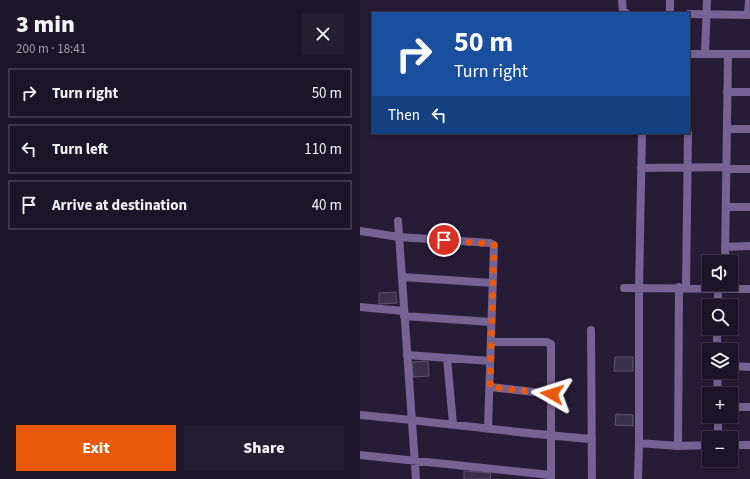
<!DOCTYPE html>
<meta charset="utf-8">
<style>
:root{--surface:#1c1528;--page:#251e30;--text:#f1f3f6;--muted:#a09fa8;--line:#3a3445;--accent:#ea580c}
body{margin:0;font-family:"Source Sans 3",sans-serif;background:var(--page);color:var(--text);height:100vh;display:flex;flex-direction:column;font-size:15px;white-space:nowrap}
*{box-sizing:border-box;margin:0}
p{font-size:13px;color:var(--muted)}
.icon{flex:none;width:22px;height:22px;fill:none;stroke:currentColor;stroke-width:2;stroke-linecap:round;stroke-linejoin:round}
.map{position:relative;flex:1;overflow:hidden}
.details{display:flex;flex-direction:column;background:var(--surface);width:360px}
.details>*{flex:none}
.top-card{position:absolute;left:12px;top:12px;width:318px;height:122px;border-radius:0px;box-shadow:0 2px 6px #0003,0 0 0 1px var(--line);background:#1a4fa0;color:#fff;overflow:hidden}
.buttons{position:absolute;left:342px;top:255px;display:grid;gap:8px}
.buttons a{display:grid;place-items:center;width:36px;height:36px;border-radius:0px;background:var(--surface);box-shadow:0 2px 6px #0003,0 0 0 1px var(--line);font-size:20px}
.pin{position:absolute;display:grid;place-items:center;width:34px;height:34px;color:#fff;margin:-17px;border:2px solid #fff;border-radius:50%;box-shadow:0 1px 4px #0007}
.me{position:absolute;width:44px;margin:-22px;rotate:276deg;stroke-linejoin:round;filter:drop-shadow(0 0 3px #0008)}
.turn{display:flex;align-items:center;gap:14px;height:84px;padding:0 16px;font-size:18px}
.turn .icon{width:52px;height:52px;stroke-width:2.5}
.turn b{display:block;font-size:28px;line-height:34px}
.then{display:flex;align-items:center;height:38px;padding:0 16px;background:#0003;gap:8px;font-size:15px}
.round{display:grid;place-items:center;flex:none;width:42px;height:42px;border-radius:0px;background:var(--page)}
.headline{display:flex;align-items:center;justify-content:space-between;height:68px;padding:0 16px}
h1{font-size:24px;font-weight:800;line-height:30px}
.cta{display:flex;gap:8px;margin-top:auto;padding:8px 16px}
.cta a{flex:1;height:46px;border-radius:0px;background:var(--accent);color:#fff;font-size:16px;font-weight:800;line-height:46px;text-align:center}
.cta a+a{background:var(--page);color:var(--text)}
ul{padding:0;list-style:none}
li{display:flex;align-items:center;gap:12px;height:50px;margin:0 8px 6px;padding:0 8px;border:2px solid var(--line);border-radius:0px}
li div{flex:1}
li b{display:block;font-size:15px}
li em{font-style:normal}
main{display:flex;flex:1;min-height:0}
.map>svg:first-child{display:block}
.building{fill:#3a314b;stroke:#5e5471}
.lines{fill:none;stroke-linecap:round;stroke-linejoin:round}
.street{stroke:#756396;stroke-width:8}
.route{stroke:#ea580c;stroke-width:7;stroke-dasharray:0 12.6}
</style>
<main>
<section class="details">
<div class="headline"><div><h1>3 min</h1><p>200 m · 18:41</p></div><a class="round"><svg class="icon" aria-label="close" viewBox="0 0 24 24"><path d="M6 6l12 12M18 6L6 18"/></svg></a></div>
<ul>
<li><svg class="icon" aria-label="right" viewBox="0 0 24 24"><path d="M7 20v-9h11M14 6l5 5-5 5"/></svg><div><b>Turn right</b></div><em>50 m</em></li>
<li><svg class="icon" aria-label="left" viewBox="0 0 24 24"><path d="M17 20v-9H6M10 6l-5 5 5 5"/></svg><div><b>Turn left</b></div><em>110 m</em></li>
<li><svg class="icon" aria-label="arrive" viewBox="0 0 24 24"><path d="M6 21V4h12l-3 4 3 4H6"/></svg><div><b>Arrive at destination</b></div><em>40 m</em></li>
</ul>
<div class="cta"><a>Exit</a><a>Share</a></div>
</section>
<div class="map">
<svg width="390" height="479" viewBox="0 0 390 479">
<rect width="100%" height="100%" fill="#261c36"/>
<!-- building -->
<path class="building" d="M36,292L37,303L19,304V293Z
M255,357H273V371H254Z
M68,361L69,376L53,377L52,362Z
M256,414L273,415V426L255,425Z
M104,471L131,473L130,479H104Z"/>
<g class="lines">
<!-- street -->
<path class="street" d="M262,0L263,13H266
M310,13V0
M329,14L390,15
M388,15L389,0
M329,54H390
M345,54L347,0
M367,92H390
M367,129H390
M281,168L367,167
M366,169H390
M366,207H390
M38,221L56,479
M0,231L39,237L130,243L134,245L128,428
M365,247L390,246
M365,262L368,54
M42,277L132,283
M326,287L328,133
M264,288L390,289
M358,306V288
M0,307L44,311
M44,316L131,322
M231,330L232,479
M131,342H186L191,344V479
M357,350V328
M47,355L130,361
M87,358L93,424
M371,366L390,367
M357,372L358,394
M130,387L192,394
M371,407H390
M0,415C78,422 155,433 232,439
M358,416V438
M279,443V288L282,133
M371,445H390
M318,446L319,287
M0,455L191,475
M278,479L279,443L318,446L349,445"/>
</g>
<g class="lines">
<!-- route -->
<path class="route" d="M84,240L130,244L134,245L130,387L192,394"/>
</g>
</svg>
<div class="buttons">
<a><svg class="icon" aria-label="sound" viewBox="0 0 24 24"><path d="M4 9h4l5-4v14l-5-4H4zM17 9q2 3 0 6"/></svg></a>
<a><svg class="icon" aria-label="search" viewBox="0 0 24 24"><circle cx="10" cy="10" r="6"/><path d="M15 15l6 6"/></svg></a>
<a><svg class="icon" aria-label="layers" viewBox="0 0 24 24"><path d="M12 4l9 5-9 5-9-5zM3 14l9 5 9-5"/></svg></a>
<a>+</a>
<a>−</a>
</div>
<div class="pin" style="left:84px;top:240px;background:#d93025"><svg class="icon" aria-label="arrive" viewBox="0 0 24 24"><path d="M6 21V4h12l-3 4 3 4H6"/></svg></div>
<svg class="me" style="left:192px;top:394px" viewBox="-20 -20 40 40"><path d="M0-17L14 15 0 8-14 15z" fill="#ea580c" stroke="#fff" stroke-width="4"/></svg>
<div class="top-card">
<div class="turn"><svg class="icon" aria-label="right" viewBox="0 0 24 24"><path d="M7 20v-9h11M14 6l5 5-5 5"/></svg><div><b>50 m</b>Turn right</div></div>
<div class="then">Then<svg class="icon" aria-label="left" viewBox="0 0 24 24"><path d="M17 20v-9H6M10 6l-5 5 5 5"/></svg></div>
</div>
</div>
</main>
